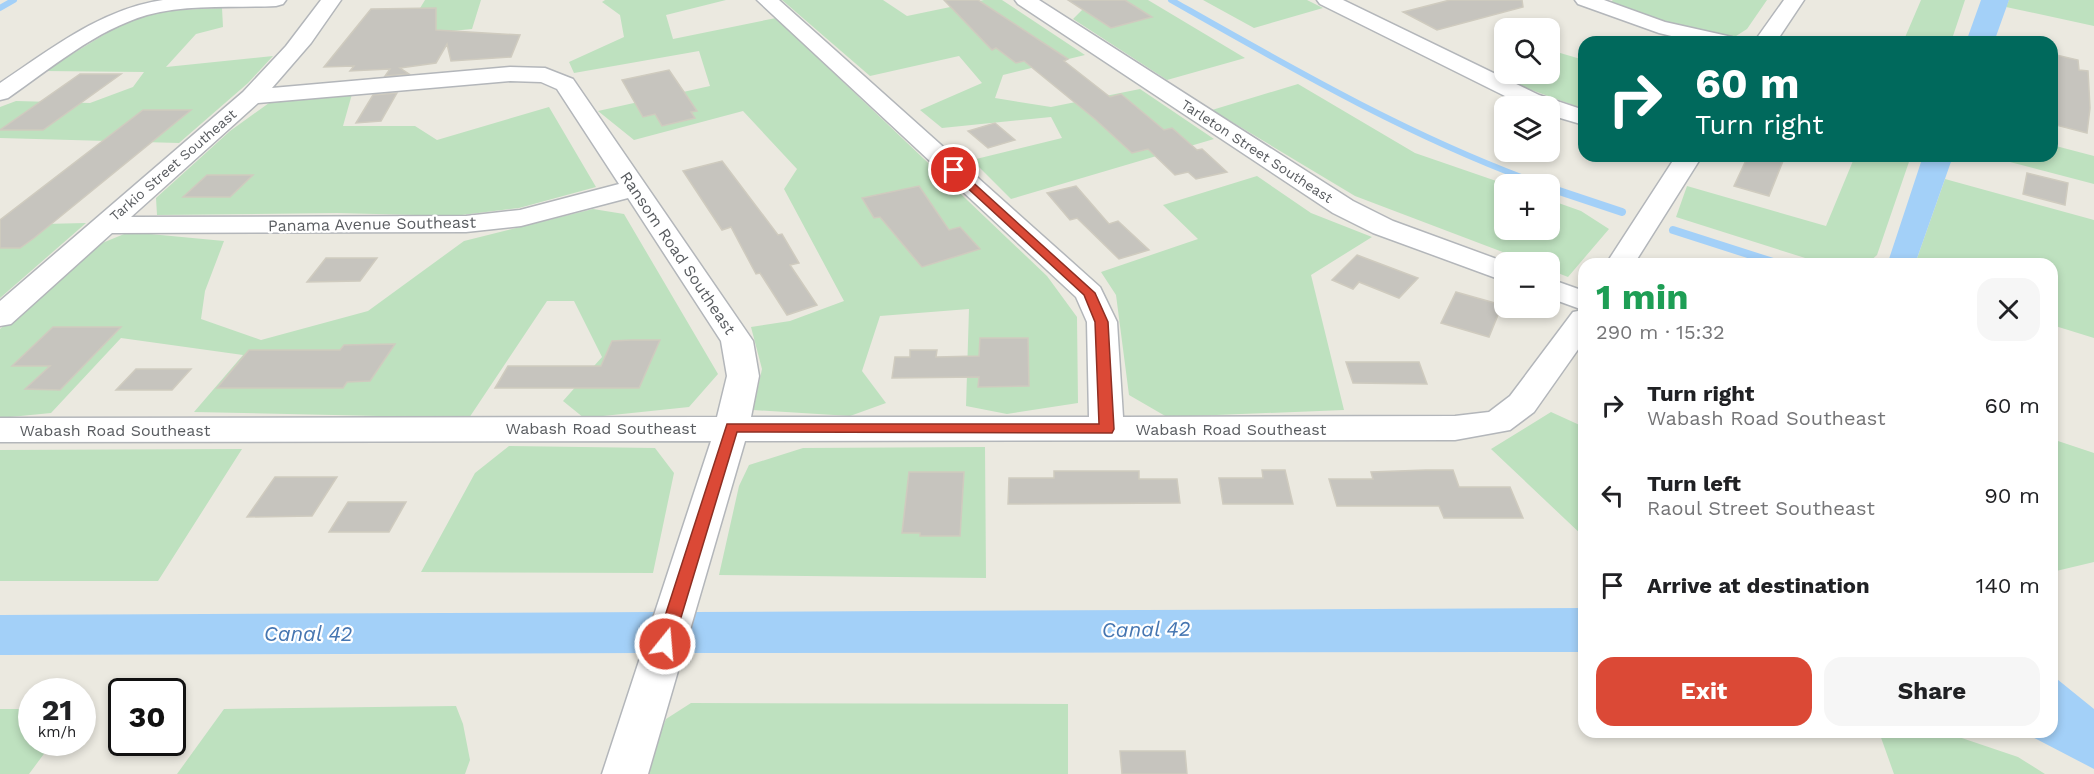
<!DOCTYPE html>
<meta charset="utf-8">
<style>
:root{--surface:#fff;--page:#f6f6f6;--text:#202124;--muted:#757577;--accent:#db4936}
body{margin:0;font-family:"Work Sans",sans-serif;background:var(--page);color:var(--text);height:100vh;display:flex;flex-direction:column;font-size:22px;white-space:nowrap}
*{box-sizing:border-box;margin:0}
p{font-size:20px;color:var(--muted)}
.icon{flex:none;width:33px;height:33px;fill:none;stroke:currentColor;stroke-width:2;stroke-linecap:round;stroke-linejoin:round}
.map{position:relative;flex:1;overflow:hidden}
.details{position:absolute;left:1578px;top:258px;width:480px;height:480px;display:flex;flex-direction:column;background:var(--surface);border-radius:18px;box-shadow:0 3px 9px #0003}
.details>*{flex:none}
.guide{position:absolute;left:1578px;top:36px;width:480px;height:126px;border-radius:18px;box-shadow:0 3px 9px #0003;background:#00695c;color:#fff;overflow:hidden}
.buttons{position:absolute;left:1494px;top:18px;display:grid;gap:12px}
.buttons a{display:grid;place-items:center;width:66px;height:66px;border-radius:12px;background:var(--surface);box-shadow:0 3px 9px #0003;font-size:30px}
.speed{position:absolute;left:18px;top:678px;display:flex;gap:12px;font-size:30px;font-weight:700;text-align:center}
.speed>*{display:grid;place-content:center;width:78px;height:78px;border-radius:50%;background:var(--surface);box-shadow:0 3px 9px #0003;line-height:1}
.speed small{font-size:15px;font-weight:400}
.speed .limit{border:3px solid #111;border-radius:9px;background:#fff;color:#111}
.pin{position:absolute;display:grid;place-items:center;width:51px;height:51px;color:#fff;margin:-26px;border:3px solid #fff;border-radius:50%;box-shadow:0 2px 6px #0007}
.me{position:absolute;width:66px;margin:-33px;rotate:17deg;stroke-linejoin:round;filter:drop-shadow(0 0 4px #0008)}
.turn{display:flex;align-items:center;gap:21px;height:126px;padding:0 18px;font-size:27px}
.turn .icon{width:78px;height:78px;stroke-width:2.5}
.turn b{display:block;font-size:42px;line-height:51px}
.round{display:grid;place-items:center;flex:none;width:63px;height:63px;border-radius:18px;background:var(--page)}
.summary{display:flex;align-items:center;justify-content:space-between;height:102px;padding:0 18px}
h1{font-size:36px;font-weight:700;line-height:45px;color:#1e9e55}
.button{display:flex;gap:12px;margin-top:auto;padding:12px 18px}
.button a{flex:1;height:69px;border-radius:18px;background:var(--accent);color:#fff;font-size:24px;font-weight:700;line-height:69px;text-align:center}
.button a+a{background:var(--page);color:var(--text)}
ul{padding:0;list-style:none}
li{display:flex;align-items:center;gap:18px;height:90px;padding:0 18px}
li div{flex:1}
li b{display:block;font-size:22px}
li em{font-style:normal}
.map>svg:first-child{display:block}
.green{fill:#bee1bf}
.water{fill:#a3d0f8}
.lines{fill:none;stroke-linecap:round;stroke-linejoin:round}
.stream-far1{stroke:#a3d0f8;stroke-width:6}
.stream{stroke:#a3d0f8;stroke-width:8}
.building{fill:#c6c4be;stroke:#cfcbbf;stroke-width:1.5}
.minor-casing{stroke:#b3b6ba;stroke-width:3}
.minor{fill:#fff;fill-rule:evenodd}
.route{fill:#db4936;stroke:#8e2f23;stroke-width:1.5}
.labels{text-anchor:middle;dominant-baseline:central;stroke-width:4.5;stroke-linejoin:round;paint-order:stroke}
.far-street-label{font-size:14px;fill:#595c60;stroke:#fff}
.street-label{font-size:16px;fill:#595c60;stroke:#fff}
.near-water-label{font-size:21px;font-style:italic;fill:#4676b1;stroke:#fff}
</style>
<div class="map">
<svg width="2094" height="774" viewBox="0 0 2094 774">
<rect width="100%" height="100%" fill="#ebe9e0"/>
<!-- green -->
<path class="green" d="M425,0H481L472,29L403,36Z
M605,0H726L666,15L673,39L776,18L1047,276L1077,317L1078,403L1007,414L966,406L969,309L880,316L862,371L886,403L850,416L753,410L762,369L751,327L790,321L844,301L784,189L797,169L743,111L634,140L598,111L710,86L699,51L574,73L569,62L624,37L620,15L602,2Z
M782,0H883L907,16L984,0H1002L1085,55L1003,75L995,98L1051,107L1140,89L1214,139L1011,199L972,160L1062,138L1051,117L942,128L920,110L982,83L959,56L870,76Z
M1116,0H1148L1245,58L1167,80L1073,19L1088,4Z
M1203,0H1307L1323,8L1254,28Z
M1613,0H1767L1747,29L1733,38L1705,34L1608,4Z
M1921,0H1965L1951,42H1903Z
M2009,0H2094V26L2006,7Z
M222,8L223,27L196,34L166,67L273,56L248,83L179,143L0,138V107L16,101L90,103L133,87L144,72L44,71L125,22L158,11Z
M1550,50L1584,60V109L1488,74L1504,69V74H1550Z
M1298,84L1415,153L1505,184L1504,230H1550V200L1581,211L1609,229L1568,277L1550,270V262H1529L1355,196L1212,110Z
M352,94L343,126H415L437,140L549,107L596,187L519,208L454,216L337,213L157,215L156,198L230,131L269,103Z
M2052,145L2094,156V184L1987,156H2052Z
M1855,156H1911L1877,255L1867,264H1824L1676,217L1687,186L1826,226Z
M1257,176L1311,213L1372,237L1311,275L1344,410L1167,417L1129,395L1116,295L1101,272L1198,239L1163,205Z
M1945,179L2094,220V338L2052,325V264H1915Z
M593,209L624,214L718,374L689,407L584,418L563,401L602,357L574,301H547L469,418L194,412L243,355L121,338L51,413L0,418V329L95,246L129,232L224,241L205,291L201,319L261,340L368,311L464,241Z
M86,223L0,298V225Z
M1551,412L1584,427V537L1491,449Z
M2052,439L2094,453V562L2052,572Z
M509,446L655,448L674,473L653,573L421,572L475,473Z
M985,447L986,578L719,575L739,486L749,465L803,448Z
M242,449L158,581H0V450Z
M691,703L1068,704V774H644L666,719Z
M456,706L463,724L470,760L465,774H177L224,709Z
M0,709H31L32,742L52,743L29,774H0Z
M1879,732H1944L2018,757L2045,774H1894Z"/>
<!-- water -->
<path class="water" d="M1981,0H2009L1994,42H1966Z
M1923,156H1953L1915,264H1884L1889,259Z
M1584,608V652L681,653L694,612Z
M656,612L643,653L0,655V615Z
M2052,675L2094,709V769L2023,732H2052Z"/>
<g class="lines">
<!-- stream-far1 -->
<path class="stream-far1" d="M1171,0C1291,68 1410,137 1540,184
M0,8L14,0
M1550,188L1561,192"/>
<!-- stream -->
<path class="stream" d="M1556,190L1622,212
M1673,230L1779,264"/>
</g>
<!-- building -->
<path class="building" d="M944,0H978L1068,59L1064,61L1110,97L1121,94L1164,130L1172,128L1197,150L1202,149L1227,172L1196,179L1188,172L1175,175L1148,149L1132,153L1095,119L1024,61L1016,63L996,48L992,50Z
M1068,0H1125L1152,17L1111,28Z
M1450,0H1522L1523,7L1437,30L1403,12Z
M436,8V30L520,35L511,57L451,61L447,44L436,63L400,68L409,74L385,76L390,69L350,71L354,66L324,67L371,9Z
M2052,54L2078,60L2079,70L2088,71L2090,108L2087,133L2052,124Z
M669,70L697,111L691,112L695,118L662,126L655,114L643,117L622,80Z
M80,74H121L43,130H0Z
M397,93L381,121L356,123L373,95Z
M143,110H191L34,238L20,248H0V220Z
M995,123L1015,140L988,148L968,131Z
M1748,156H1785L1769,196L1734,186Z
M722,161L778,235L782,234L799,263L790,265L817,305L787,315L760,273L756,274L731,227L722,230L683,171Z
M2027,173L2068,183L2065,205L2023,194Z
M207,175H253L230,197H183Z
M919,186L949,230L960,227L980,249L922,267L880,217L874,218L862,198Z
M1076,186L1109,224L1118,221L1149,250L1119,259L1077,218L1070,220L1047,193Z
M1357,255L1418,278L1399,298L1359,282L1353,289L1332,280Z
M326,258H377L360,281L307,282Z
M1456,292L1502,305L1489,337L1441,323Z
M53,327H121L60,390L25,389L50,366H12Z
M980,338H1028L1029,386L978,387L979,377L892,378L895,357H910V350H937L936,357L979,356Z
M632,340H660L639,388H495L508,366H601L612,341Z
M395,344L370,381L347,382L343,388H217L249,350H340L344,345Z
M1346,362H1419L1427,384L1353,383Z
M136,369H191L172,390H116Z
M1262,470H1285L1293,504H1223L1219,478H1263Z
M1426,470H1453L1459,487H1510L1523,518H1444L1439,506H1337L1329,479H1373L1371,472Z
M1054,471H1139V479H1177L1180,503L1008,504L1009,478H1054Z
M909,472H964L960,536H920V533H902Z
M275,477H337L312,516L247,517Z
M348,502H406L389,532H329Z
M1120,751H1185L1187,774H1122Z"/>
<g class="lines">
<!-- minor casing -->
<g class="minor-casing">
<path id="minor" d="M163,0H286L283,4L276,6C234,8 188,4 147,15C96,30 51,68 8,98L0,100V83C51,49 101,9 163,0Z
M321,0H341L311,43L272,88L510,67L545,68L573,79L753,341L759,376L751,417H1089L1087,322L1076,297L757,0H779L1100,287L1117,322L1123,417L1455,416L1489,412L1510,396L1573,312L1583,310L1550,298V279L1584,291V341L1534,412L1510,430L1455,440L745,441L648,774H602L711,441L0,442V418L717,417L727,376L721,341L628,198L521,226L466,232L112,233L11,324L0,326V301L243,92L286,46ZM510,81L541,82L557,89L619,184L520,210L466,216L131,217L258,103Z
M1015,0H1039L1353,201L1393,221L1505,262L1504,281L1373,233L1333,213L1018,4Z
M1317,0H1343L1539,95L1584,110V125L1550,115V106L1523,105L1320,4Z
M1575,0H1604L1665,22L1732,37L1735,42H1696L1659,33L1578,4Z
M1784,0H1804L1776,42H1754Z
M1676,156H1702L1634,264H1606Z"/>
</g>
<!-- minor -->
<use href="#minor" class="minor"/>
</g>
<!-- route -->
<path class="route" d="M954,167L957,168L1095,293L1108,322L1114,429L1112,433L737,432L673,644L671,649L665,651L659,649L656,644L727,424H1099L1095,322L1084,295L950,172L948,170Z"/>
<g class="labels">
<!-- far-street labels -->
<g class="far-street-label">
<text transform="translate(1257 151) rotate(33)">Tarleton Street Southeast</text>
<text transform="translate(173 165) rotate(-41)">Tarkio Street Southeast</text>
</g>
<!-- street labels -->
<g class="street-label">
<text transform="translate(372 224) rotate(-1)">Panama Avenue Southeast</text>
<text transform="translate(678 253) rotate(56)">Ransom Road Southeast</text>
<text x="601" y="428">Wabash Road Southeast</text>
<text x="1231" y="429">Wabash Road Southeast</text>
<text x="115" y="430">Wabash Road Southeast</text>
</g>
<!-- near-water labels -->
<g class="near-water-label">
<text transform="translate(1146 629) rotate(-1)">Canal 42</text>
<text x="308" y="633">Canal 42</text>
</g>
</g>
</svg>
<div class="buttons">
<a><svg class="icon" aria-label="search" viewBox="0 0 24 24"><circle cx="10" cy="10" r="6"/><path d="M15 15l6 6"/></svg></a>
<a><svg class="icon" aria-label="layers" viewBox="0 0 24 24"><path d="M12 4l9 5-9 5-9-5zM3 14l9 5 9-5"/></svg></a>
<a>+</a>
<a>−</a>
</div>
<div class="speed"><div>21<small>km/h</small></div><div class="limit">30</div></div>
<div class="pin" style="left:954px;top:170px;background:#d93025"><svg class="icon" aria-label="arrive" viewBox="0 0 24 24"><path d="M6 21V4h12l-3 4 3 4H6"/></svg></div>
<svg class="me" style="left:665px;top:644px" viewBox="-20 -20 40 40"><circle r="17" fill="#db4936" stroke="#fff" stroke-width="3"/><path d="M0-11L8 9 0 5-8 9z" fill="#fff"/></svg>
<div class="guide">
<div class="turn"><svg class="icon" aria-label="right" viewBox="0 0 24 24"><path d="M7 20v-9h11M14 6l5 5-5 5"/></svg><div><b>60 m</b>Turn right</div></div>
</div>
<section class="details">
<div class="summary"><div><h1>1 min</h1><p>290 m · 15:32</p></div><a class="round"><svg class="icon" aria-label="close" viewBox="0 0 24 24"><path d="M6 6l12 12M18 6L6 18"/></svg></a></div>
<ul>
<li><svg class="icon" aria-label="right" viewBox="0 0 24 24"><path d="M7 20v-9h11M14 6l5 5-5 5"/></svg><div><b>Turn right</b><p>Wabash Road Southeast</p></div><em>60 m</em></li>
<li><svg class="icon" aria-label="left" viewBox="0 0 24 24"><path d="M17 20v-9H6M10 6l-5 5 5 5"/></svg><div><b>Turn left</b><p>Raoul Street Southeast</p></div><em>90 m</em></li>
<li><svg class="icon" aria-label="arrive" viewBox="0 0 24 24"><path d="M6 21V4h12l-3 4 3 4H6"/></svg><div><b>Arrive at destination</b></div><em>140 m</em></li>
</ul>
<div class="button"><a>Exit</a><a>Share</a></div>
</section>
</div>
